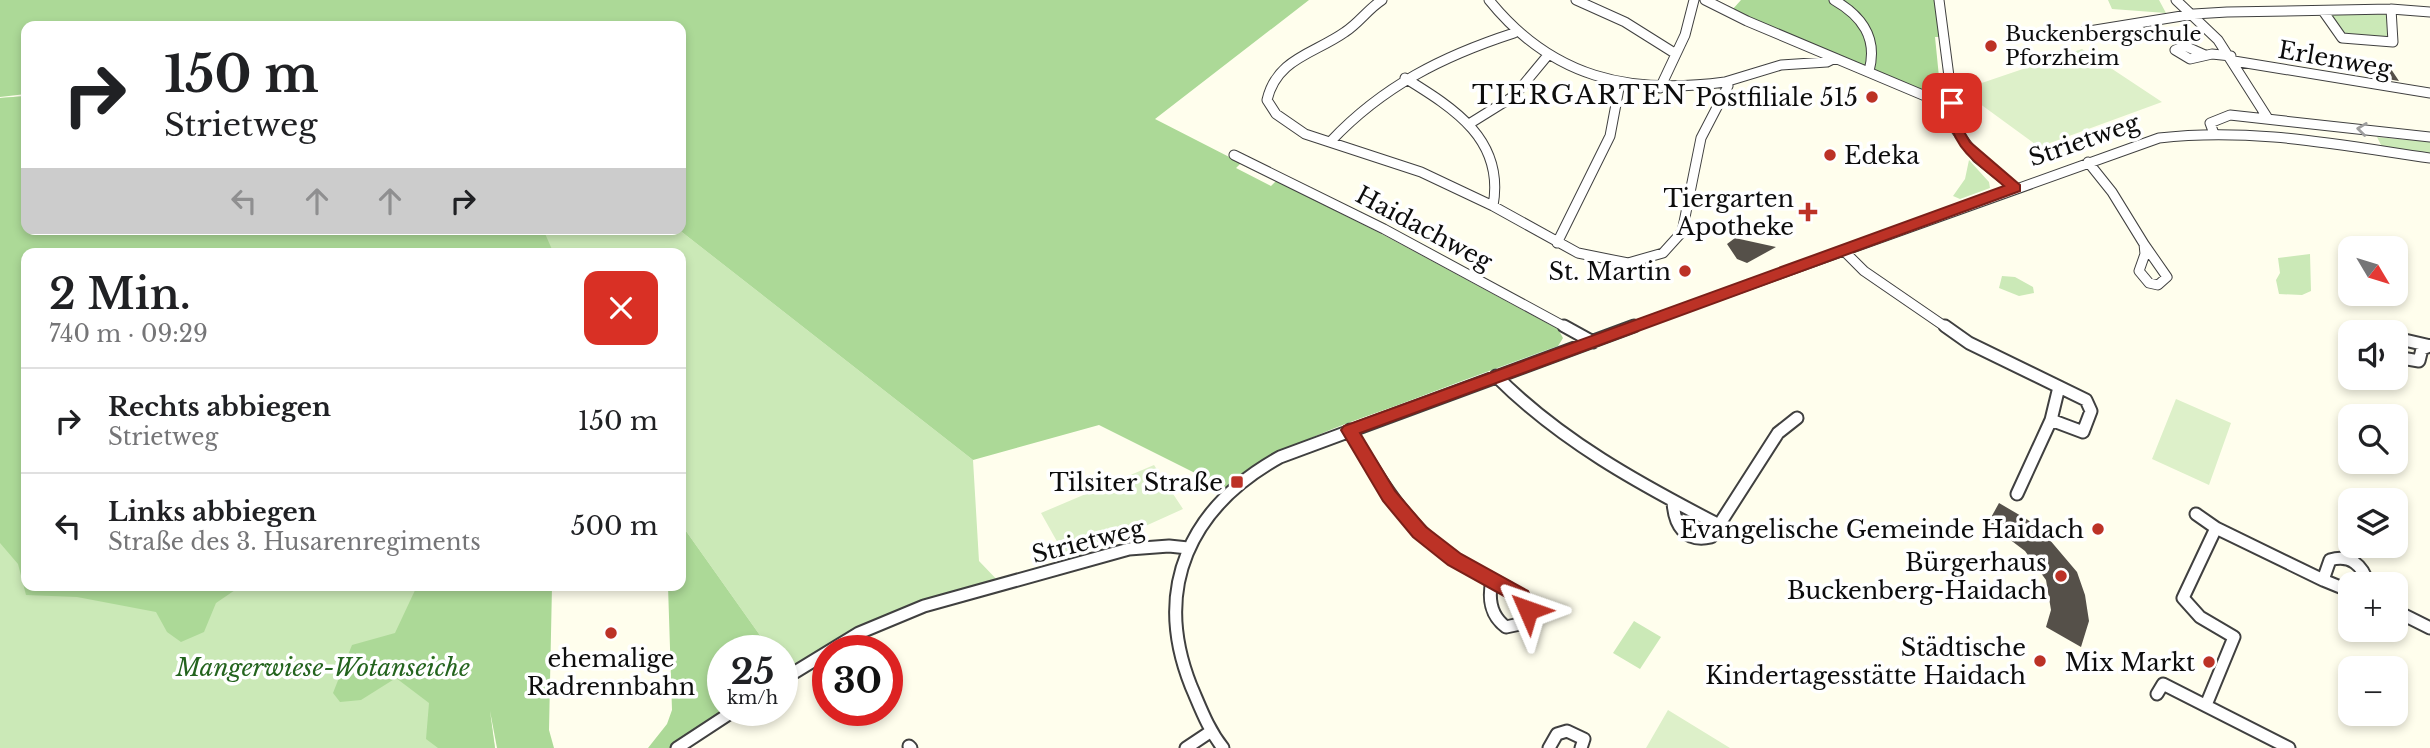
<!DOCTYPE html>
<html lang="de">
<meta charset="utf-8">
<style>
:root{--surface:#fff;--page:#f6f6f6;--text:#202124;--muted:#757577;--line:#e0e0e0}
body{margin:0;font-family:"Libre Baskerville",serif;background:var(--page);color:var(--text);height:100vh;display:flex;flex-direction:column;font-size:26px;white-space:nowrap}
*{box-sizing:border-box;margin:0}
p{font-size:23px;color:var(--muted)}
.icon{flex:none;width:38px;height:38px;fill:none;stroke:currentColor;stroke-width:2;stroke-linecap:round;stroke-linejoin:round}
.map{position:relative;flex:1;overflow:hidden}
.sheet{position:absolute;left:21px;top:248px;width:665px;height:343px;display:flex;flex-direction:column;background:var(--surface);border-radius:14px;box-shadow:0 4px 10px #0003}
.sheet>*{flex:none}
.banner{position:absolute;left:21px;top:21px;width:665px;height:214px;border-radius:14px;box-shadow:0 4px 10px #0003;background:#fff;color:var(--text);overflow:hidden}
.needle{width:46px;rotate:128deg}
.buttons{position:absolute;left:2338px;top:236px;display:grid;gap:14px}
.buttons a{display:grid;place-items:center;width:70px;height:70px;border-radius:14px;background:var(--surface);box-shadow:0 4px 10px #0003;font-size:35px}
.speed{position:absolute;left:707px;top:635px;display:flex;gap:14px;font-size:35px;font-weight:700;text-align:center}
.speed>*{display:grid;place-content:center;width:91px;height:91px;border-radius:50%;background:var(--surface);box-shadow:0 4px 10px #0003;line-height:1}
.speed small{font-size:18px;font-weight:400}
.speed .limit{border:10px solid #d22;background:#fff;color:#111}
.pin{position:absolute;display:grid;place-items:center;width:60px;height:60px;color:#fff;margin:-30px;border-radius:14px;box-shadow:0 4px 10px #0006}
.me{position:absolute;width:77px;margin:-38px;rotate:313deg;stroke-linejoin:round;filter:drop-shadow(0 0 5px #0008)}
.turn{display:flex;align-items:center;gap:24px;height:147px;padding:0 28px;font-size:32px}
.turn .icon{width:91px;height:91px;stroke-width:2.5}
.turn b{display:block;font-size:49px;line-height:60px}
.lanes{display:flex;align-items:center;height:66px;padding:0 28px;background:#0003;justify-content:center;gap:35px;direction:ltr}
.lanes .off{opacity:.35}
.round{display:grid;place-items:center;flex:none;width:74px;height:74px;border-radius:14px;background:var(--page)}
.summary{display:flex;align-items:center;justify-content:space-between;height:119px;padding:0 28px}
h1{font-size:42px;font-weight:600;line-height:52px}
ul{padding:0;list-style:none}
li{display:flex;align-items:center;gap:21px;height:105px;padding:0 28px;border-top:2px solid var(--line)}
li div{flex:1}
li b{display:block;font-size:26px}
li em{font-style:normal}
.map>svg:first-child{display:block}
.green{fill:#cbe9b7}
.forest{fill:#acd997}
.pitch{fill:#ddf0c9}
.building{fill:#555049}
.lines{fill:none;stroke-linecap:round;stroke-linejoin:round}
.street-far1-casing{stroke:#404040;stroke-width:11}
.street-casing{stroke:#404040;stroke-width:15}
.street-far1{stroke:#fff;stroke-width:9}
.street{stroke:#fff;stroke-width:11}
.oneway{stroke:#9e9e9e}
.route{fill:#bc3226;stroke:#7a2019;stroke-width:2}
.poi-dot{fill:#bc3226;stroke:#fff;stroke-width:2.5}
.labels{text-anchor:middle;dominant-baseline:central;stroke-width:7;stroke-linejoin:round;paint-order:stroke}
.far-poi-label{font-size:21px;fill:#0d0d0d;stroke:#fff;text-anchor:start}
.street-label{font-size:24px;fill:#0d0d0d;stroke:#fff}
.poi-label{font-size:24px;fill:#0d0d0d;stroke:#fff;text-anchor:end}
.park-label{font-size:24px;font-style:italic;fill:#24641e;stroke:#fff}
.neighbourhood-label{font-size:26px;letter-spacing:2px;fill:#0d0d0d;stroke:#fff}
</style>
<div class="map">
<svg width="2430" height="748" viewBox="0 0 2430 748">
<rect width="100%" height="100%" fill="#fffeed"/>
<!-- green -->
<path class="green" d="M2108,0H2159L2166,13L2112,9Z
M2391,12L2395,40L2342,38L2327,13Z
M26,96V229H678L973,460L979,561L1002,585L914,608L787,674L782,667V651H771L681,524V254H26V586H516L487,694L495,748H0V98Z
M2377,137L2430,142V154L2382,147Z
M1969,160L1989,182L1990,188L1960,199L1953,196L1965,179Z
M2310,254L2311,291L2302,295L2279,294L2276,280L2280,273L2278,258Z
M2002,276L2015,277L2033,287L2034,293L2019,296L1999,288Z
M1634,621L1661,637L1640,669L1613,653Z"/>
<!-- forest -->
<path class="forest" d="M0,0H1309L1155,119L1241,163L1236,168L1271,186L1276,181L1380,233L1558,329L1563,338L1558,346C1504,365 1451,385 1398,405C1339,426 1275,447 1227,489L1099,425L973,460L678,229H681V26H26V94L0,97Z
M1741,0H1934L1942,37H1935L1939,77L1946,79L1947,93L1938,96L1925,93L1732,10Z
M26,96V229H543L554,254H26V586H241L216,603L204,632L181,642L167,632L156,612L77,597L26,595L18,564L0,543V98Z
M681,524L771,651H723V710L732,711L676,748H648L667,724L672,710L668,586H681Z
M417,586H552L549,730L554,748H497L490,711L495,748H438L426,739L429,703L396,678L361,700L340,702L333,693L352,645L395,633Z"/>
<!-- pitch -->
<path class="pitch" d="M2082,49L2162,102L2039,147L1961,90Z
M2176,399L2231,423L2209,485L2152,459Z
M1154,465L1183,509L1068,561L1041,513Z
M1668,710L1730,748H1646Z"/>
<!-- building -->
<path class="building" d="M2367,64L2389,66L2399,81L2376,77Z
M1735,238L1776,247L1747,263L1737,259L1727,244Z
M1999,503L2028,520L2049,539L2077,572L2085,595L2089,621L2081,647L2046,627L2051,610L2046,580L2025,551L1988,523Z"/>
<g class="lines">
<!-- street-far1 casing -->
<g class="street-far1-casing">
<path id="street-far1" d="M1382,0C1368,9 1359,23 1345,32C1314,54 1277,58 1267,100L1276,114L1305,134L1421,172L1493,206L1578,253L1628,263L1663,253L1682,232L1701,138L1728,86L1725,82L1781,65L1827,62L1835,58
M1489,0C1552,78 1629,95 1725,82
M1576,0L1625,22L1676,54
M1705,0L1747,21L1937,101L1952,103
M1834,0C1862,16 1878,38 1869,71
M1939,0L1956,130L1977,158L2015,188
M2176,0L2218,40L2267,117
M2323,11L2342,38L2393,42L2391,9
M2083,32L2194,14L2227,12L2391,9L2430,12
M2205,55L2185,46L2175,50L2190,59L2212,54L2231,56
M2234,61L2430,93
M1405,78C1455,109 1505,140 1493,206
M1660,88L1685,35L1694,0
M1469,124L1514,96L1548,55
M2213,131L2210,123L2230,115L2430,137
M1331,141C1383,86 1443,56 1514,33
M1234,155L1384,229L1567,328
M2088,162L2112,192L2144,244
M1557,243L1610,136L1620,83
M2144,244L2167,277L2158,285L2149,283L2139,271L2145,254Z
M1843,250L1864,271L1947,328
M1629,328L2159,138C2251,127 2339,145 2430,158"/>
</g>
<!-- street casing -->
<g class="street-casing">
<path id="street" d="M1564,326L1593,342
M1945,326L1969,343L2086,400L2091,411L2083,432L2051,420L2059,387
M2396,338L2430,346
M2396,357L2419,361L2422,349L2430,346
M1496,376C1561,441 1638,483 1719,525L1778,433L1797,418
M1350,430C1378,478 1407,526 1453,559C1477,575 1506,582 1527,602L1528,610L1520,624L1506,627C1491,616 1488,599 1492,581
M2017,494L2051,420
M1673,501C1674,525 1685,543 1711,537L1719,525
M2196,514L2216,528L2323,580
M2350,591L2323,580L2330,560C2350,554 2363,565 2368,584
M2396,611L2430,628
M782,680L859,633L924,606L1129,549L1169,546L1188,548
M2157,694L2163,684L2289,748
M2206,705L2234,637L2200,617L2183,598L2216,528
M909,746L911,748
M677,748L735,710
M1186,748L1210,732
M1223,748C1208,729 1201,709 1191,686C1152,588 1190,507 1280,457L1634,326
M1549,748L1557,734L1567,731L1584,739L1581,748"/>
</g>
<!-- street-far1 -->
<use href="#street-far1" class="street-far1"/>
<!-- street -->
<use href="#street" class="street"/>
</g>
<!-- one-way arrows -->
<defs><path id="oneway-chevron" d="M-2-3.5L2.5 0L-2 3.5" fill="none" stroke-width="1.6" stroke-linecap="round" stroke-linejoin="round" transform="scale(1.75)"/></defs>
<use class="oneway" href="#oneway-chevron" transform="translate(2362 129) rotate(-173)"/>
<!-- route -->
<path class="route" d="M1952,99L1958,103L1963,130L1970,142L2020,185V191L1360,433L1395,491L1426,527L1461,554L1528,591L1537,610L1535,616H1522L1515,602L1448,565L1413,537L1383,501L1341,430L1344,426L2004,186C1970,157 1953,150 1945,103Z"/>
<!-- markers -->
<g class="poi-dot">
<circle cx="1991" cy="46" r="7"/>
<circle cx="1872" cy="97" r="7"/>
<circle cx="1830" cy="155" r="7"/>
<path d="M1804.5 201.5h7v7h7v7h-7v7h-7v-7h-7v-7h7z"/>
<circle cx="1685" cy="271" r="7"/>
<rect x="1230" y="475" width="14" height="14" rx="3.5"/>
<circle cx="2098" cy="529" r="7"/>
<circle cx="2061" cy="576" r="7"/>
<circle cx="611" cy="633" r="7"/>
<circle cx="2040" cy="661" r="7"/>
<circle cx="2209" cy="662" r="7"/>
</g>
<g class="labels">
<!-- far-poi labels -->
<g class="far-poi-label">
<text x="2005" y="34">Buckenbergschule<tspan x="2005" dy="24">Pforzheim</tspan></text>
</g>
<!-- street labels -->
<g class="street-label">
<text transform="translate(2335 59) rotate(10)">Erlenweg</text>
<text transform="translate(2084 140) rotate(-19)">Strietweg</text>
<text transform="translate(1424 228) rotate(28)">Haidachweg</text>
<text transform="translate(1088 541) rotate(-14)">Strietweg</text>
</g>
<!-- poi labels -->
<g class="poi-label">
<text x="1858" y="97">Postfiliale 515</text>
<text x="1844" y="155" text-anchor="start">Edeka</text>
<text x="1794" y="198">Tiergarten<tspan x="1794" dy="28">Apotheke</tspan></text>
<text x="1671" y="271">St. Martin</text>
<text x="1223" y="482">Tilsiter Straße</text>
<text x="2084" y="529">Evangelische Gemeinde Haidach</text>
<text x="2047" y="562">Bürgerhaus<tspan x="2047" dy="28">Buckenberg-Haidach</tspan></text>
<text x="2026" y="647">Städtische<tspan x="2026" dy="28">Kindertagesstätte Haidach</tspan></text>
<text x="611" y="658" text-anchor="middle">ehemalige<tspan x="611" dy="28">Radrennbahn</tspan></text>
<text x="2195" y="662">Mix Markt</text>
</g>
<!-- park labels -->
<g class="park-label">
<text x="323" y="667">Mangerwiese-Wotanseiche</text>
</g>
<!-- neighbourhood labels -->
<g class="neighbourhood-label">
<text x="1580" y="95">TIERGARTEN</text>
</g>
</g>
</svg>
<div class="buttons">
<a><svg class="needle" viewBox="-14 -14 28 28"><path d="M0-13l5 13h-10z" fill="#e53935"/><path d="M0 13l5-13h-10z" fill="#757577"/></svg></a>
<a><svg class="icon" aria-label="sound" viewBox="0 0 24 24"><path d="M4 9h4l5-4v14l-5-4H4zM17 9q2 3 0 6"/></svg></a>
<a><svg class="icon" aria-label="search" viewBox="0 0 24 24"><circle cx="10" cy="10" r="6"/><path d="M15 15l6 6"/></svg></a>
<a><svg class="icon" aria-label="layers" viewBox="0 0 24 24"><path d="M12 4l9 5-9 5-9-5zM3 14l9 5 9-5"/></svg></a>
<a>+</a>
<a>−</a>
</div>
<div class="speed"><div>25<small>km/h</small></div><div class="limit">30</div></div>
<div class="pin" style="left:1952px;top:103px;background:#d93025"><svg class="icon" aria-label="arrive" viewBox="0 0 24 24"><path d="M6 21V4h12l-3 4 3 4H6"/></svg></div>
<svg class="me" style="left:1528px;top:610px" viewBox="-20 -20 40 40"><path d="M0-17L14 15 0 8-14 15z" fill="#bc3226" stroke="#fff" stroke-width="4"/></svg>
<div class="banner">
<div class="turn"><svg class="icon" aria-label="right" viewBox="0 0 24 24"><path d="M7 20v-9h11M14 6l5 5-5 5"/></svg><div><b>150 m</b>Strietweg</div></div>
<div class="lanes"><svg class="icon off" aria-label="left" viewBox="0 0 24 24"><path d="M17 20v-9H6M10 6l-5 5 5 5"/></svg><svg class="icon off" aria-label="ahead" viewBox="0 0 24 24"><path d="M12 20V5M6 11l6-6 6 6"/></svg><svg class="icon off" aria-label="ahead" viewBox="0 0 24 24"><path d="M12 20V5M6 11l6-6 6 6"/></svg><svg class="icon" aria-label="right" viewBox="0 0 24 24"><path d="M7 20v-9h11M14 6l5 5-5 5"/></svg></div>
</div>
<section class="sheet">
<div class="summary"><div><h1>2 Min.</h1><p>740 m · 09:29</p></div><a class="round" style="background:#d93025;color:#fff"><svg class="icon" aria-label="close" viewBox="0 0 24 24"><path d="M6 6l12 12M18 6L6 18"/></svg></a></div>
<ul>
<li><svg class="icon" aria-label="right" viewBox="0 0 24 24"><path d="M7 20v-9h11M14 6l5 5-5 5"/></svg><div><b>Rechts abbiegen</b><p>Strietweg</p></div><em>150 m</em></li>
<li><svg class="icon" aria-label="left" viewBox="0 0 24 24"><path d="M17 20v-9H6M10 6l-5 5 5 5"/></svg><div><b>Links abbiegen</b><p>Straße des 3. Husarenregiments</p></div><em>500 m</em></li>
</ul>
</section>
</div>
